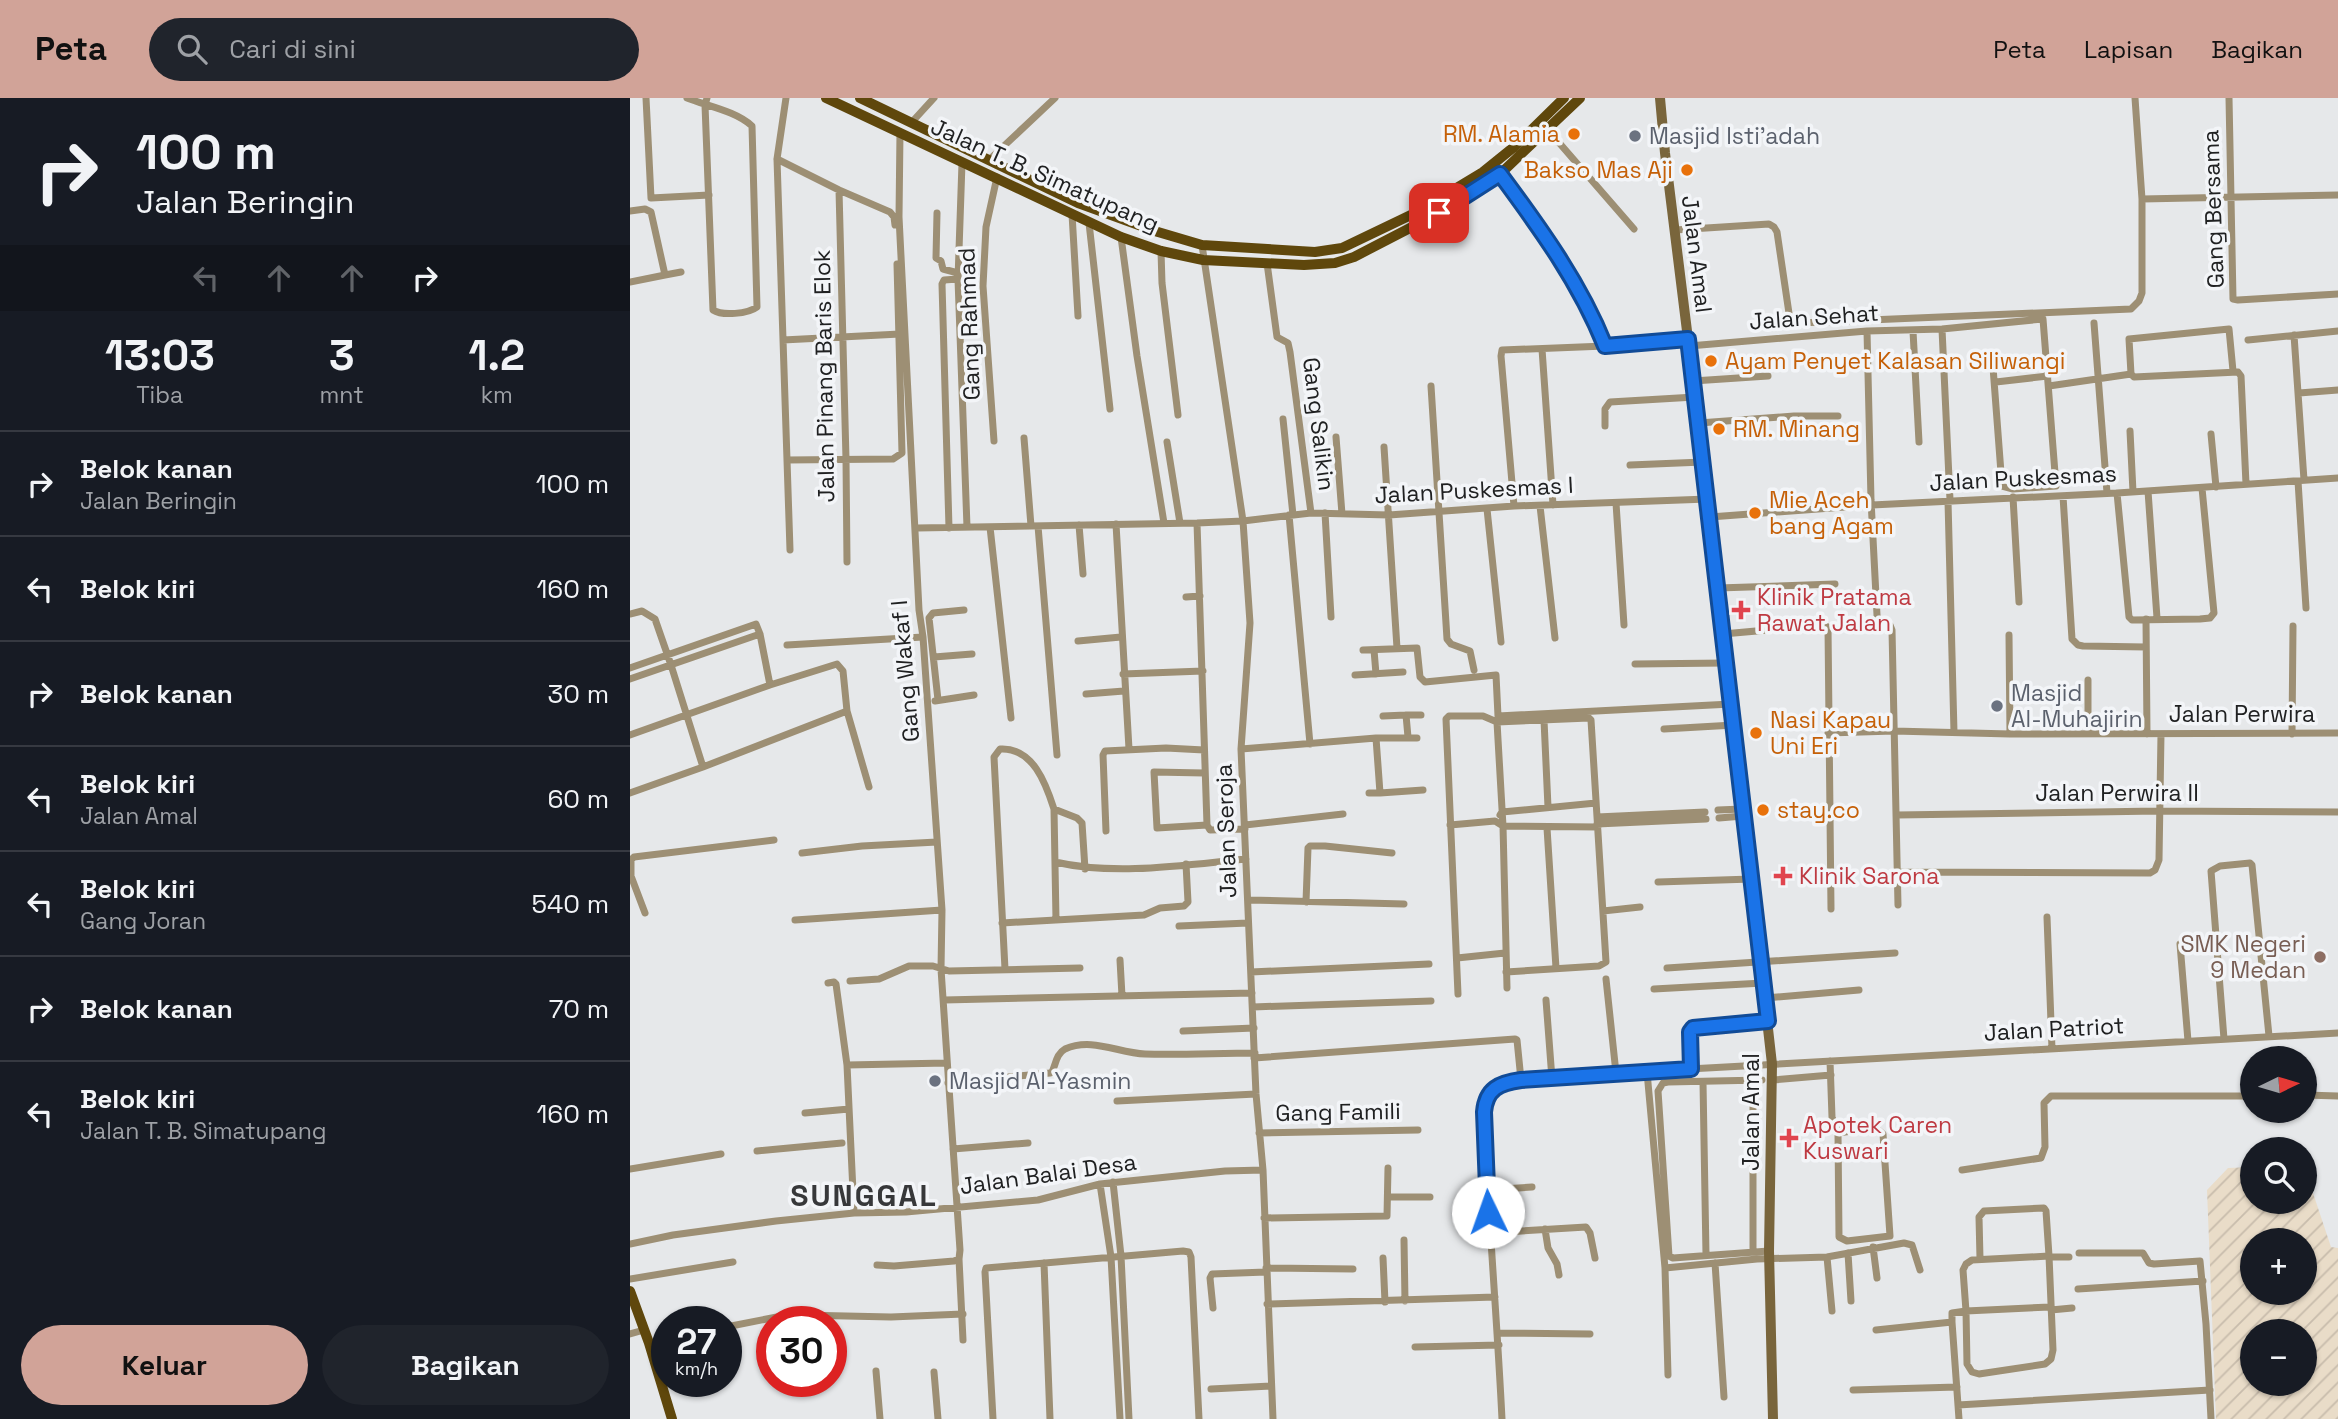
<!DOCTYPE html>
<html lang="id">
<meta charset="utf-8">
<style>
:root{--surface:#171b24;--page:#20242c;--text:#f1f3f6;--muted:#9ea1a6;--line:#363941;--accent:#d1a398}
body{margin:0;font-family:"Space Grotesk",sans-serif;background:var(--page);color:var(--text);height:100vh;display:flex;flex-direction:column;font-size:26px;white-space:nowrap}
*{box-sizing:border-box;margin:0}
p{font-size:23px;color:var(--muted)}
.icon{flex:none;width:38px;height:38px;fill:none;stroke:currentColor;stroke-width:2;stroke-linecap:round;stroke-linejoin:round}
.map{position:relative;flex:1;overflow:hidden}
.sheet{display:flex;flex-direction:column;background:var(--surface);width:630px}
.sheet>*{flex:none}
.guide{background:#171b24;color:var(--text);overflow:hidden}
.needle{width:46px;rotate:85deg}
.buttons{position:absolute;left:1610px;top:948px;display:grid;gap:14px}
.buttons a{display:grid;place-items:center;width:77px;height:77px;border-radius:50%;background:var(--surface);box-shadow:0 2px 5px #0004;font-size:35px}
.speed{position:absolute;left:21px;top:1208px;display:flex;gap:14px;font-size:35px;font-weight:700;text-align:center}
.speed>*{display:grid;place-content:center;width:91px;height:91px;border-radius:50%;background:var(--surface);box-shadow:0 2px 5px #0004;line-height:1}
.speed small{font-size:18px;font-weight:400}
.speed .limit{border:10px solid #d22;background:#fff;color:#111}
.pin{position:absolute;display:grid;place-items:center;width:60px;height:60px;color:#fff;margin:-30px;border-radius:14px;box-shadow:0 4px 10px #0006}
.me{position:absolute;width:77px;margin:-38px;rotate:357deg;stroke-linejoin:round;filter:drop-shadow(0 0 5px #0008)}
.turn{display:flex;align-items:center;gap:24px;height:147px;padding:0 21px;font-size:32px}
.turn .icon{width:91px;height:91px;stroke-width:2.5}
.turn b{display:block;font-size:49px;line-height:60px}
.lanes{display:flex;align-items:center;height:66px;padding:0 21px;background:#0003;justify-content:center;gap:35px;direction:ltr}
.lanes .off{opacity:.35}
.eta{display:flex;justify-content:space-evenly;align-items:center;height:119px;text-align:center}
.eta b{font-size:42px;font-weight:700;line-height:49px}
.cta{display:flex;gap:14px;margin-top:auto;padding:14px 21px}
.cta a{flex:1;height:80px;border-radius:42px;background:var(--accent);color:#111;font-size:28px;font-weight:700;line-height:80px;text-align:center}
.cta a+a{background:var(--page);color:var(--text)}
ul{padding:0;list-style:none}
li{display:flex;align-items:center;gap:21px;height:105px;padding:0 21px;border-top:2px solid var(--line)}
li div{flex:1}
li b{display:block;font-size:26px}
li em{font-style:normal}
header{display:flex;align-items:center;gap:42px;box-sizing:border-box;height:98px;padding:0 35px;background:var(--accent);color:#111}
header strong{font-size:33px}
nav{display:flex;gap:38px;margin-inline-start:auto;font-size:24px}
.search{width:490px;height:63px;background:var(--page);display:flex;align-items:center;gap:18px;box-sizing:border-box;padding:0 24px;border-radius:38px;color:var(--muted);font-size:26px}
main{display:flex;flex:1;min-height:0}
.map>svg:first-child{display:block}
.industrial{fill:url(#industrial-furrows);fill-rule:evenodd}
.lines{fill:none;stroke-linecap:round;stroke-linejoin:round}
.street{stroke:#9d8f74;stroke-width:7}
.secondary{stroke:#79653c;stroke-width:10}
.primary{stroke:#5f470c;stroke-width:10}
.route-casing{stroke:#114b97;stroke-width:18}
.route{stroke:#1a73e8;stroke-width:12}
.food-dot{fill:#e8710a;stroke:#f3f5f8;stroke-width:2.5}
.worship-dot{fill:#6b7280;stroke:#f3f5f8;stroke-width:2.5}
.health-dot{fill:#e0444e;stroke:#f3f5f8;stroke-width:2.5}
.education-dot{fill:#8d6e63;stroke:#f3f5f8;stroke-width:2.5}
.labels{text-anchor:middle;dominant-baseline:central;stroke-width:7;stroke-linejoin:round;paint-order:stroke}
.food-label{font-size:23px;fill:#c56008;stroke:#f3f5f8;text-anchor:start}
.worship-label{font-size:23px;fill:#5b616d;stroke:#f3f5f8;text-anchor:start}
.street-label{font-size:23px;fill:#202122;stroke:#f3f5f8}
.health-label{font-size:23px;fill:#be3a42;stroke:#f3f5f8;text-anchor:start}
.education-label{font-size:23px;fill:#785e54;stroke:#f3f5f8;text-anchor:end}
.district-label{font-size:30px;font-weight:bold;letter-spacing:2px;fill:#37383a;stroke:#f3f5f8}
</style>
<header>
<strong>Peta</strong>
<div class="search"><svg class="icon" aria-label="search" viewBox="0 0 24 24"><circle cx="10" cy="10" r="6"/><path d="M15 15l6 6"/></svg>Cari di sini</div>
<nav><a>Peta</a><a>Lapisan</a><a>Bagikan</a></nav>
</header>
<main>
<section class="sheet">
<div class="guide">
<div class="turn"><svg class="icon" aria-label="right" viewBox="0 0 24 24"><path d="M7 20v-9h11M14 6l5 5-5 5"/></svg><div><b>100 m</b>Jalan Beringin</div></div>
<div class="lanes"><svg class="icon off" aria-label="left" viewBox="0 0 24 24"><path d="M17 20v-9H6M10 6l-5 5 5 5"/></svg><svg class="icon off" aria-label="ahead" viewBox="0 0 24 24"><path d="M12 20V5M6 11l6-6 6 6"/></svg><svg class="icon off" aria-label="ahead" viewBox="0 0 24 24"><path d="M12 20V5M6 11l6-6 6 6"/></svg><svg class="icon" aria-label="right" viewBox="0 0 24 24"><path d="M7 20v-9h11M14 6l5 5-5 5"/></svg></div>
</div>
<div class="eta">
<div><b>13:03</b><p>Tiba</p></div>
<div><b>3</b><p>mnt</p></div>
<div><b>1.2</b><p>km</p></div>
</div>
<ul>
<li><svg class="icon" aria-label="right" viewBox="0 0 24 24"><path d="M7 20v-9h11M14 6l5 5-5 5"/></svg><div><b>Belok kanan</b><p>Jalan Beringin</p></div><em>100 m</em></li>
<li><svg class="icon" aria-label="left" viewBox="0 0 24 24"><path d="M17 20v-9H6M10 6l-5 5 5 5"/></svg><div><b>Belok kiri</b></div><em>160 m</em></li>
<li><svg class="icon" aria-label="right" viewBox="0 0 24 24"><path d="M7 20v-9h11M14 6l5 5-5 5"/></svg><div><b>Belok kanan</b></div><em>30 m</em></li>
<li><svg class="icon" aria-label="left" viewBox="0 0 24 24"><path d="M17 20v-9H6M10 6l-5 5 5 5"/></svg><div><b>Belok kiri</b><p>Jalan Amal</p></div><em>60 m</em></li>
<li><svg class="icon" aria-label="left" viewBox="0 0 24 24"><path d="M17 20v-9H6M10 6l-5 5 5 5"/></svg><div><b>Belok kiri</b><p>Gang Joran</p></div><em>540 m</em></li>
<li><svg class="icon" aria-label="right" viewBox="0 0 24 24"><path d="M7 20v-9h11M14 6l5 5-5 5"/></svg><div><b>Belok kanan</b></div><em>70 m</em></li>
<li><svg class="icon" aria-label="left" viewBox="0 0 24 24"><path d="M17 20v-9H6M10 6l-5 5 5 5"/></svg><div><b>Belok kiri</b><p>Jalan T. B. Simatupang</p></div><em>160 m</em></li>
</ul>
<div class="cta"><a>Keluar</a><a>Bagikan</a></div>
</section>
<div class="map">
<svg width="1708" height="1321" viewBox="0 0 1708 1321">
<defs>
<pattern id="industrial-furrows" width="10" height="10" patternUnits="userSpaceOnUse" patternTransform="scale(1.75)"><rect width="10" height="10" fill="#e9dcc8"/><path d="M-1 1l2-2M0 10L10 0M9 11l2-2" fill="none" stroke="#c8bcac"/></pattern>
</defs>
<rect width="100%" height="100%" fill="#e6e8ea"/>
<!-- industrial -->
<path class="industrial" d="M1622,1069V1104H1675V1071L1701,1149L1708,1150V1321H1586L1577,1092L1598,1070ZM1622,1143H1675V1195H1622ZM1622,1234H1675V1286H1622Z"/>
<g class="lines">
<!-- street -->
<path class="street" d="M16,0L21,100L79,97
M57,0C77,8 106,13 122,28L127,209C118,216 92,218 83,212L75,7L77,0
M156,0L147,61L160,452
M1599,0L1603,201L1608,202L1708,196
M282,24L304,0
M918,32L1004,131
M147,61L209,92L260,114L264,119L265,127
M360,61L425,0
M332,65L328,181L337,429
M870,76C910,130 950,185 975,248
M209,92L216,361L217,464
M1512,101L1708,97
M0,113L15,111L21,114L35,177L0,184
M307,115L306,160L311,163L313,171L328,175
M442,116L448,218
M459,125L480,311
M1045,132L1139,126L1144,129L1147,134L1160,222L1169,225L1501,211L1509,203L1512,195V101L1505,0
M491,139L507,258L534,425
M572,147L613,423L620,525L611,651L626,996L633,1072L643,1321
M531,153L532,185L548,317
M637,165L647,239L658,245L660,254L681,415
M35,177L51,174
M1464,225L1477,395
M1312,231L1320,402
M1237,233L1241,402L1247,517L1249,523L1260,527L1262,532L1268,807
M1283,233L1289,344
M1664,237L1674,382
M153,242L270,236
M1618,242L1708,233
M1059,248L1237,233L1312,231L1413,221L1426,388L1383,391L1372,388L1362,256
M912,251L923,407
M1603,273L1599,231L1499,241L1501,276L1504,279L1608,274L1611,278L1616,386
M1063,283L1138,278
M1366,284L1418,278
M801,288L817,541L821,546L840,553L844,572
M1419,288L1501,276
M1669,295L1708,292
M653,321L663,417
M1069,325L1164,318H1208
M975,328V311L980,304L1065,299
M1500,333L1503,394
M1581,336L1586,389
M706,339L712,416
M394,340L401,428
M364,343L353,188L356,129L367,79
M537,344L550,425
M754,349L767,550
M157,362L263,361L272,355L267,166
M1000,367L1073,364
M1668,383L1676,510
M1518,393L1527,520
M1487,395L1499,519L1502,522L1570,521L1580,520L1584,515L1572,390
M1433,398L1442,541L1448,547L1453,548L1516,549
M1383,399L1389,504
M1318,403L1324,634
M986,405L994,527
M884,408L871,258L872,252L975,248L1058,241
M910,408L925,540
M857,411L871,544
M695,415L701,519
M659,417L680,646
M1080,419L1242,407L1487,395L1708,380
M567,425L577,727
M486,426L499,651
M449,427L453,476
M408,428L427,657
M360,429L381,620
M287,430L567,425L613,423L681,415L759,417L884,408L1078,401
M319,430L312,186L314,182L328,181
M1088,490L1205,486
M556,499L570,498
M0,516L12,513L25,521L41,567L73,669L217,613L213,573L207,566L140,587L130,536L126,526L0,570
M1516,521L1517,636
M1093,536L1193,527L1198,529L1201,811
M1379,537L1380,636
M448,543L491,539
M157,547L293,539
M733,552L787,550L790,579L795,584L866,577L868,618L1101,606
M744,552L746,576
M304,559L342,556
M1005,566L1096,565
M493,576L573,573
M725,577L773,574
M0,581L130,536
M456,596L494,593
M308,602L299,520L303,515L334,512
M305,603L344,597
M217,613L239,689
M753,618L776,617
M914,622L918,709
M867,624L873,728L877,890
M1034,631L1104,627
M1198,635L1264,633L1380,636L1708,635
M1458,636V582
M1662,636L1663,528
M0,637L140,587
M778,639L776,617H791
M611,651L746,640H787
M574,675L524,674L527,730L577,727L580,732L615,731
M0,695L73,669
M739,695H750L746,640
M750,695L793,692
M424,711L447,720L452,725L455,771
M1088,712L1112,711
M870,717L872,714L966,705
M1267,717L1528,713L1708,714
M967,719L1075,714
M1089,720L1113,718
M967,726L1076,721
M615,727L713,716
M820,727L865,723L873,728L968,729
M917,730L926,870
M476,733L473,657L475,653L536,650L574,652
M172,755L232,748L307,744
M425,764C486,778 554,767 616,761
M1268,774L1520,775L1525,772L1529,762L1531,636
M1028,784L1122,781
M618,802L774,806
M676,804L678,750L680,748H695L762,755
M973,813L1010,809
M15,815L1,778V762L4,759L144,742
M1417,819L1422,951
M165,822L312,812
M372,825L514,817L530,810L554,808L558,804L556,766
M549,828L618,825
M1550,846L1558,943
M827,860L875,855
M490,862L492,898
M1037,870L1265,855
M375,871L364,659L370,651C403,649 416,686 424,711L426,822
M621,874L799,866
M976,881L986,975
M220,883L249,881L279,868H303L319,873L450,870
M198,885L204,884L206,886L217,967L224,1115
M1024,891L1133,885
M828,896L816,621L819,618H853L867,624L959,620L961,622L976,864L969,868L876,874
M1135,900L1229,892
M314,902L622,895
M916,902L922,981
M623,909L801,903
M553,933L624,930
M1594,941L1581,773L1590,768L1620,765L1622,767L1639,938
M624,960L885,941L887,942L891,982
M1200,963L1202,1019L1208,1035L1209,1139L1217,1143L1260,1138L1253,1036L1247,1031L1242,1030L1208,1035
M217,967L317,965
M1061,971L1060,934L1063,930L1138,923
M1017,974L1035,1170L1038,1277
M1132,982L1038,984L1033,985L1028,993L1039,1158L1043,1160L1139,1153
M1143,982L1201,977
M1073,984L1076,1157
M318,985L420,975L422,974C426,966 426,956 435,951C462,939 488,955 515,956C552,957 589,955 625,955
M1675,997L1708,998
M487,1003L626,996
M175,1015L219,1011
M629,1035L788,1032
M323,1051L398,1045
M127,1053L212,1045
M0,1071L91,1056
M1332,1072L1411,1060L1415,1049L1414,1005L1421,998H1622
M483,1084L491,1158L499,1321
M470,1086L481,1159L490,1321
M857,1092L902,1089
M758,1099H800
M634,1120L757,1118L758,1070
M915,1131L918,1150L927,1166L929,1177
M859,1135L956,1129L960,1135L965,1160
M774,1142L775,1203
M0,1146L43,1137L146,1123L224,1115L276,1114L408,1102L470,1086L595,1073L633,1072
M1243,1149L1247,1180
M1123,1154V983
M1218,1155L1221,1203
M1449,1155H1513L1519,1165L1524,1166L1570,1163L1576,1226L1581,1321
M1197,1159L1202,1213
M1419,1159H1439
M753,1160L755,1204
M329,1161L333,1242
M1350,1161L1349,1119L1354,1113L1414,1110L1416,1113L1419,1158
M414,1165L420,1321
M1085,1165L1094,1299
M247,1167L264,1168L324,1163L329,1161L330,1152L311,871L312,812L293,539L289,512L269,119L270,34
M636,1170L723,1171
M1035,1170L1127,1161L1197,1159L1274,1145L1282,1147L1290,1172
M0,1181L103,1164
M1448,1191L1573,1183
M637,1206L865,1199
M583,1210L580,1180L582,1176L636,1174
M1421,1212L1442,1210
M1322,1224V1215L1336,1213L1333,1172L1336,1166L1342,1162L1419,1158L1423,1252L1421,1261L1415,1266L1349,1276L1342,1274L1337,1266L1336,1213L1420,1209
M96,1229L147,1219L171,1217L261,1219L333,1216
M1246,1232L1322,1224L1329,1321
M868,1235L960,1236
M0,1236L14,1232
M19,1245L37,1242
M785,1249L869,1247
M246,1273L250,1321
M304,1274L308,1321
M581,1291L641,1288
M1223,1292L1327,1289
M1328,1307L1580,1292
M363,1321L355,1174L356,1170L553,1153L559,1154L561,1159L569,1321
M872,1321C867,1219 858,1117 854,1014L857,999L869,986L986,975L1708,935"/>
<!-- secondary -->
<path class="secondary" d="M1030,0L1035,55L1080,419L1142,966L1139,1153L1143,1321"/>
<!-- primary -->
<path class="primary" d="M196,0L491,139L531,153L573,162L674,167L705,165L724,159L809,115L870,76L950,0
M230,0L448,105L528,134L572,147L685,154L712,150L785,115L853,74L884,49L934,0
M0,1193L19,1245L42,1321"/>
</g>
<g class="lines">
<!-- route casing -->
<g class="route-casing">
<path id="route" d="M809,115L870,76C910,130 950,185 975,248L1058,241L1138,923L1063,930L1060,934L1061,971L891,982C869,985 856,991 854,1014L858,1114"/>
</g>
<!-- route -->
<use href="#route" class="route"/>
</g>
<!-- markers -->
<g class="food-dot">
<circle cx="944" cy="36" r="7"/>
<circle cx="1057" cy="72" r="7"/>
<circle cx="1081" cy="263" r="7"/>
<circle cx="1089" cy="331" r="7"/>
<circle cx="1125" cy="415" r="7"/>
<circle cx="1126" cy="635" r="7"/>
<circle cx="1133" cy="712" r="7"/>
</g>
<g class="worship-dot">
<circle cx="1005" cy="38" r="7"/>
<circle cx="1367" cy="608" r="7"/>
<circle cx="305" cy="983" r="7"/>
</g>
<g class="health-dot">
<path d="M1107.5 501.5h7v7h7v7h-7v7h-7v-7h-7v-7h7z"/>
<path d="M1149.5 767.5h7v7h7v7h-7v7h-7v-7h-7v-7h7z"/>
<path d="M1155.5 1029.5h7v7h7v7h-7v7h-7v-7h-7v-7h7z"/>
</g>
<circle class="education-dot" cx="1690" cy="859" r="7"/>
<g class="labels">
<!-- food labels -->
<g class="food-label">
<text x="930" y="36" text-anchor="end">RM. Alamia</text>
<text x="1043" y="72" text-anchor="end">Bakso Mas Aji</text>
<text x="1095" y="263">Ayam Penyet Kalasan Siliwangi</text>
<text x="1103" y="331">RM. Minang</text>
<text x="1139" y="402">Mie Aceh<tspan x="1139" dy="26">bang Agam</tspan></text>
<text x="1140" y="622">Nasi Kapau<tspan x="1140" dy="26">Uni Eri</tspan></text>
<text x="1147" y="712">stay.co</text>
</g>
<!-- worship labels -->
<g class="worship-label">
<text x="1019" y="38">Masjid Isti'adah</text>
<text x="1381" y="595">Masjid<tspan x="1381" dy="26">Al-Muhajirin</tspan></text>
<text x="319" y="983">Masjid Al-Yasmin</text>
</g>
<!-- street labels -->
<g class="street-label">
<text transform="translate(415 77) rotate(24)">Jalan T. B. Simatupang</text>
<text transform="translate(1583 111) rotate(-92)">Gang Bersama</text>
<text transform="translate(1067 156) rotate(83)">Jalan Amal</text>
<text transform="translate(1184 219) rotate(-4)">Jalan Sehat</text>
<text transform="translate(339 226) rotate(-92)">Gang Rahmad</text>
<text transform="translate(194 278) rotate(-91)">Jalan Pinang Baris Elok</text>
<text transform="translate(689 326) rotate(83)">Gang Salikin</text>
<text transform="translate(1393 380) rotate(-3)">Jalan Puskesmas</text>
<text transform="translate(844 392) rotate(-3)">Jalan Puskesmas I</text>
<text transform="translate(275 573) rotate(-95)">Gang Wakaf I</text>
<text x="1612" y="616">Jalan Perwira</text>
<text x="1487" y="695">Jalan Perwira II</text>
<text transform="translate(596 733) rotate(-92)">Jalan Seroja</text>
<text transform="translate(1424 931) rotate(-3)">Jalan Patriot</text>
<text transform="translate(708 1014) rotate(-1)">Gang Famili</text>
<text transform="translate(1121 1014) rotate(-90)">Jalan Amal</text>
<text transform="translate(418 1076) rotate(-8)">Jalan Balai Desa</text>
</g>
<!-- health labels -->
<g class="health-label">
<text x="1127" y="499">Klinik Pratama<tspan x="1127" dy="26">Rawat Jalan</tspan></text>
<text x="1169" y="778">Klinik Sarona</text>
<text x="1173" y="1027">Apotek Caren<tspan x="1173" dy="26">Kuswari</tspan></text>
</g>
<!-- education labels -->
<g class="education-label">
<text x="1676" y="846">SMK Negeri<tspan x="1676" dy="26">9 Medan</tspan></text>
</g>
<!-- district labels -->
<g class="district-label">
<text x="234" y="1097">SUNGGAL</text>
</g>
</g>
</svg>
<div class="buttons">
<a><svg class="needle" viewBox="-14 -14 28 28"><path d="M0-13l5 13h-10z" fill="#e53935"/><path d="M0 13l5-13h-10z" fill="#9ea1a6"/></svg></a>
<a><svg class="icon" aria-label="search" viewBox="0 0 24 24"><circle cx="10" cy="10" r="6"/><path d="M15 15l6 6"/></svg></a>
<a>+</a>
<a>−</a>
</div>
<div class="speed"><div>27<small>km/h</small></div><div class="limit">30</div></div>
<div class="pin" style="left:809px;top:115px;background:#d93025"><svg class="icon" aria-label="arrive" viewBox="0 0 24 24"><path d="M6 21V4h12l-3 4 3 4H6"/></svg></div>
<svg class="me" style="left:858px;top:1114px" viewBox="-20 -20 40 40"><circle r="19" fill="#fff"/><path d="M0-13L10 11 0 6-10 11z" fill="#1a73e8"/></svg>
</div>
</main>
